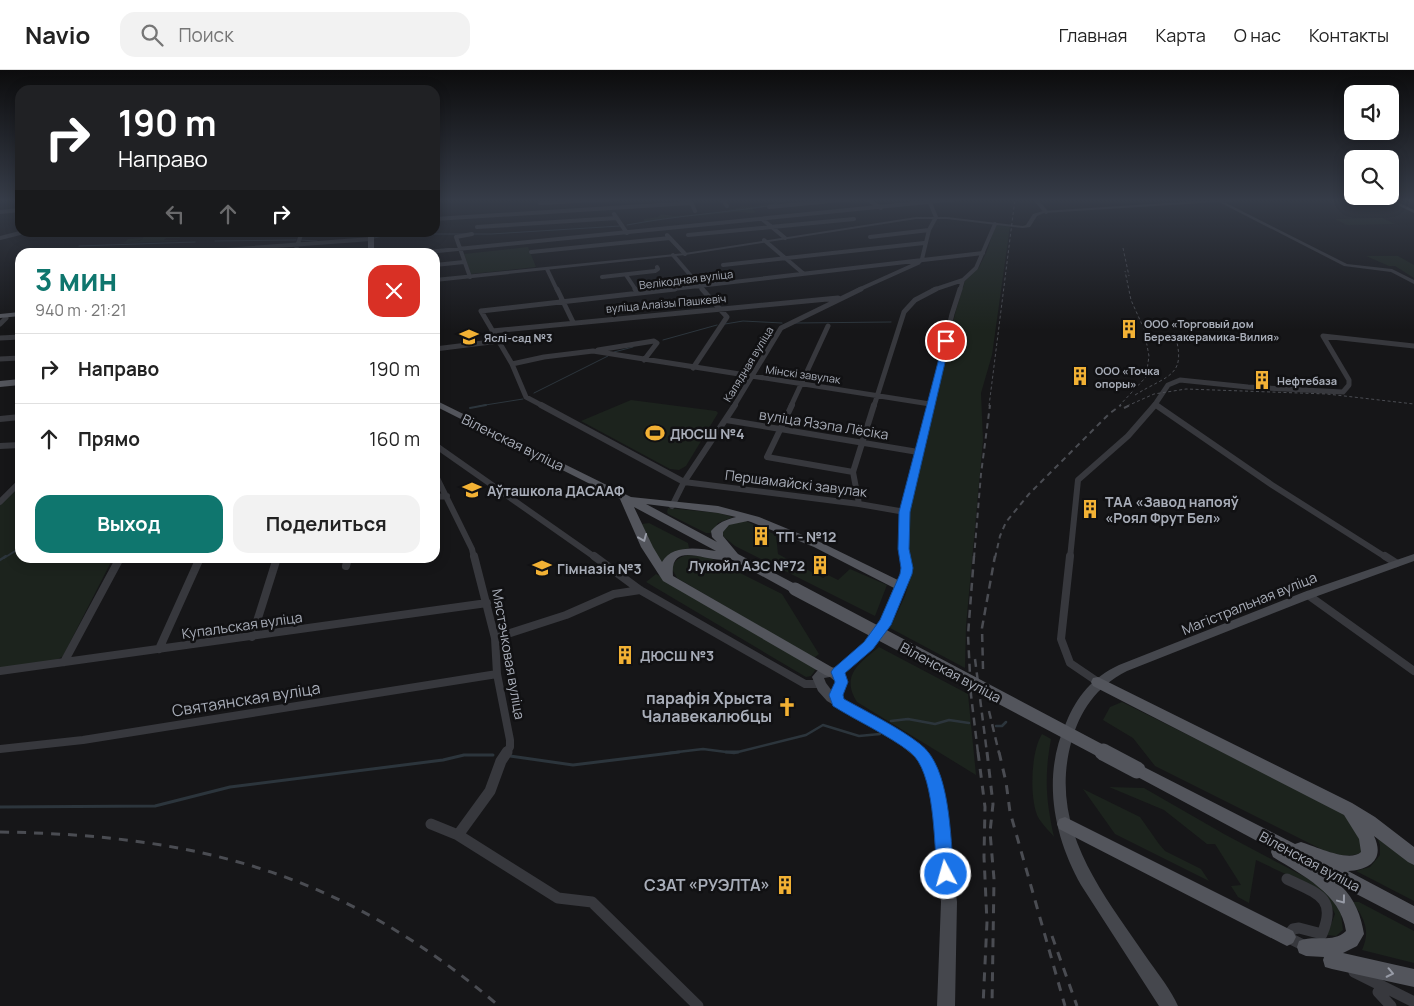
<!DOCTYPE html>
<html lang="ru">
<meta charset="utf-8">
<style>
:root{--surface:#fff;--page:#f2f2f2;--text:#222;--muted:#767676;--line:#e0e0e0;--accent:#0f766e}
body{margin:0;font-family:Manrope,sans-serif;background:var(--page);color:var(--text);height:100vh;display:flex;flex-direction:column;font-size:19px;white-space:nowrap}
*{box-sizing:border-box;margin:0}
p{font-size:16px;color:var(--muted)}
.icon{flex:none;width:28px;height:28px;fill:none;stroke:currentColor;stroke-width:2;stroke-linecap:round;stroke-linejoin:round}
.map{position:relative;flex:1;overflow:hidden}
.sheet{position:absolute;left:15px;top:178px;width:425px;height:315px;display:flex;flex-direction:column;background:var(--surface);border-radius:15px;box-shadow:0 2px 12px #0003}
.sheet>*{flex:none}
.banner{position:absolute;left:15px;top:15px;width:425px;height:152px;border-radius:15px;box-shadow:0 2px 12px #0003;background:#202124;color:#fff;overflow:hidden}
.buttons{position:absolute;left:1344px;top:15px;display:grid;gap:10px}
.buttons a{display:grid;place-items:center;width:55px;height:55px;border-radius:10px;background:var(--surface);box-shadow:0 2px 12px #0003;font-size:25px}
.pin{position:absolute;display:grid;place-items:center;width:42px;height:42px;color:#fff;margin:-21px;border:2px solid #fff;border-radius:50%;box-shadow:0 1px 5px #0007}
.me{position:absolute;width:55px;margin:-28px;rotate:354deg;stroke-linejoin:round;filter:drop-shadow(0 0 4px #0008)}
.turn{display:flex;align-items:center;gap:18px;height:105px;padding:0 20px;font-size:22px}
.turn .icon{width:65px;height:65px;stroke-width:2.5}
.turn b{display:block;font-size:35px;line-height:42px}
.lanes{display:flex;align-items:center;height:48px;padding:0 20px;background:#0003;justify-content:center;gap:25px;direction:ltr}
.lanes .off{opacity:.35}
.round{display:grid;place-items:center;flex:none;width:52px;height:52px;border-radius:15px;background:var(--page)}
.headline{display:flex;align-items:center;justify-content:space-between;height:85px;padding:0 20px}
h1{font-size:30px;font-weight:700;line-height:38px;color:var(--accent)}
.primary-button{display:flex;gap:10px;margin-top:auto;padding:10px 20px}
.primary-button a{flex:1;height:58px;border-radius:15px;background:var(--accent);color:#fff;font-size:20px;font-weight:700;line-height:58px;text-align:center}
.primary-button a+a{background:var(--page);color:var(--text)}
ul{padding:0;list-style:none}
li{display:flex;align-items:center;gap:15px;height:70px;padding:0 20px;border-top:1px solid var(--line)}
li div{flex:1}
li b{display:block;font-size:19px}
li em{font-style:normal}
header{display:flex;align-items:center;gap:30px;box-sizing:border-box;height:70px;padding:0 25px;background:var(--surface);border-bottom:1px solid var(--line)}
header strong{font-size:24px}
nav{display:flex;gap:28px;margin-inline-start:auto;font-size:18px}
.search{width:350px;height:45px;background:var(--page);display:flex;align-items:center;gap:12px;box-sizing:border-box;padding:0 18px;border-radius:15px;color:var(--muted);font-size:19px}
.map>svg:first-child{display:block}
.green{fill:#1c231d}
.lines{fill:none;stroke-linecap:round;stroke-linejoin:round}
.stream-far3{stroke:#2c353c;stroke-width:1}
.stream-far2{stroke:#2c353c;stroke-width:2}
.stream-far1{stroke:#2c353c;stroke-width:2.5}
.stream{stroke:#2c353c;stroke-width:3}
.minor-far4{stroke:#37383d;stroke-width:4}
.minor-far3{stroke:#37383d;stroke-width:5}
.minor-far2{stroke:#37383d;stroke-width:6}
.minor-far1{stroke:#37383d;stroke-width:8}
.minor{stroke:#37383d;stroke-width:11}
.tertiary{fill:#37383d;fill-rule:evenodd}
.secondary{fill:#45474d;fill-rule:evenodd}
.primary{fill:#53555c;fill-rule:evenodd}
.rail-far3{stroke:#4a4c52;stroke-width:1;stroke-dasharray:3 2.5;stroke-linecap:butt}
.rail-far2{stroke:#4a4c52;stroke-width:2;stroke-dasharray:5.5 4.5;stroke-linecap:butt}
.rail-far1{stroke:#4a4c52;stroke-width:2.5;stroke-dasharray:8 5.5;stroke-linecap:butt}
.rail{stroke:#4a4c52;stroke-width:3;stroke-dasharray:9 8;stroke-linecap:butt}
.primary-bridge-far1{stroke:#53555c;stroke-width:13}
.primary-bridge{stroke:#53555c;stroke-width:17}
.oneway{stroke:#979ba6}
.route{fill:#1a73e8;stroke:#114b97}
.labels{text-anchor:middle;dominant-baseline:central;stroke-width:5;stroke-linejoin:round;paint-order:stroke}
.far-street-label{font-size:11px;fill:#a8adb8;stroke:#111113}
.far-poi-label{font-size:11px;font-weight:bold;fill:#a8adb8;stroke:#111113;text-anchor:start}
.street-label{font-size:14px;fill:#a8adb8;stroke:#111113}
.poi-label{font-size:14px;font-weight:bold;fill:#a8adb8;stroke:#111113;text-anchor:start}
.near-poi-label{font-size:16px;font-weight:bold;fill:#a8adb8;stroke:#111113;text-anchor:end}
.near-street-label{font-size:16px;fill:#a8adb8;stroke:#111113}
</style>
<header>
<strong>Navio</strong>
<div class="search"><svg class="icon" aria-label="search" viewBox="0 0 24 24"><circle cx="10" cy="10" r="6"/><path d="M15 15l6 6"/></svg>Поиск</div>
<nav><a>Главная</a><a>Карта</a><a>О нас</a><a>Контакты</a></nav>
</header>
<div class="map">
<svg width="1414" height="936" viewBox="0 0 1414 936">
<rect width="100%" height="100%" fill="#161618"/>
<!-- green -->
<path class="green" d="M782,129H799L787,131V133L752,139L756,142L753,143L738,142L669,148L638,154L644,152V149L658,147L661,144L674,146L714,143L742,137L763,135Z
M1382,148L1395,154L1347,155L1335,149Z
M996,154L1010,156L992,285L981,323L983,370L966,556L965,598L890,558L905,526L911,506V494L906,470L907,440L956,240L965,211L979,197L987,181Z
M181,166L179,168H166L164,170H179L177,171L119,173L125,172L128,169L143,168L140,170L126,172L140,171L144,167Z
M528,177L536,197L471,204L464,184Z
M1366,186H1398L1414,195V208L1395,196H1389Z
M631,330L716,341L718,343L686,396L679,400L670,399L581,351Z
M20,411V488H113L63,586L55,591L0,598V431Z
M668,438L719,443L733,447L718,453L712,463H706L668,444L667,442Z
M746,451L776,465L778,484L823,508L828,505L838,510L850,499L887,515L875,546L735,476L724,467L722,463L726,455Z
M649,453L688,473L689,478L672,483L661,496L642,454Z
M688,485L708,487L782,524L819,584L814,588L677,508L672,499C674,490 679,487 688,485Z
M656,504L817,598L811,606L806,607L646,512Z
M879,577L968,624L976,705L857,632C840,605 860,593 879,577Z
M1122,632L1338,740L1355,754L1364,781C1351,789 1338,785 1325,781L1155,696L1133,668L1103,650L1110,637Z
M1042,664L1051,669C1044,707 1046,730 1054,767C1049,760 1038,751 1036,742C1030,722 1031,682 1042,664Z
M1109,717L1144,718L1224,764L1307,808L1322,818L1337,835L1341,844L1343,860L1336,866L1327,865L1335,844L1329,831L1315,818L1256,790L1249,833L1238,827L1231,816L1241,815L1215,774H1207L1164,740Z
M1083,719L1140,747L1159,774L1165,781L1201,799L1209,811L1115,764Z
M1375,762L1414,794V831L1356,801L1370,797L1380,785V775Z
M1353,832H1359L1414,861V893L1362,880C1371,860 1364,849 1353,832Z"/>
<g class="lines">
<!-- stream-far3 -->
<path class="stream-far3" d="M773,135L787,129
M627,155C674,146 721,143 768,136
M374,168L391,164H491L620,156
M299,170L317,171
M215,171L296,170
M79,176L195,172
M795,253L891,252
M725,254L743,251L782,253
M663,270L717,255
M614,282L633,277
M534,323L608,286
M479,336L523,329"/>
<!-- stream-far2 -->
<path class="stream-far2" d="M470,338L486,335
M4,488L20,478"/>
<!-- stream-far1 -->
<path class="stream-far1" d="M0,490L6,486
M891,651L908,649L935,654L949,650L969,653
M996,656H1002L1006,652
M669,683L703,679L734,683L806,665L823,655L859,666L880,664"/>
<!-- stream -->
<path class="stream" d="M726,682H738
M510,686L573,695L679,682
M0,737L155,736L230,717L443,690L464,685H493"/>
<!-- minor-far4 -->
<path class="minor-far4" d="M0,129H4
M722,129L727,136
M867,129L881,138
M1035,129L1046,142
M690,130L695,141
M540,133L616,129
M769,137L852,129
M0,142L20,140
M614,144L627,163
M435,149L691,133
M762,149L785,168
M477,157L617,148
M667,165L685,184
M688,165L854,149
M870,167L929,160
M0,168L24,162
M764,170L804,204
M225,180L371,169
M295,182L302,162
M428,182L958,129
M531,182L670,168
M673,185L703,220
M435,195L464,192
M723,195L924,173
M547,199L557,220
M626,205L636,220
M470,207L456,167L472,164
M602,207L655,201L658,199L657,197
M664,220L983,183
M858,220L918,193L922,189L929,160L936,147L930,133L927,131
M933,220L963,210
M960,220L963,210L976,198L995,154"/>
<!-- minor-far3 -->
<path class="minor-far3" d="M557,219L573,252
M635,219L638,223
M0,254L6,248
M492,261L838,228
M0,268L20,267
M435,279L499,271
M598,280L654,271L657,273L644,290
M0,289L20,288
M512,294L544,287L593,281L930,334
M693,298L727,247L702,219
M1156,335L1158,336
M543,336L526,327L512,294L481,241L675,219
M734,336L781,258L861,219
M791,336L828,256
M874,336L904,242L915,230L936,219
M930,336L952,244L960,219
M1154,336L1168,315L1180,310L1248,317L1343,322L1349,315V310L1323,266L1414,276"/>
<!-- minor-far2 -->
<path class="minor-far2" d="M541,335L684,412L859,434L905,442
M792,335L767,387L853,402
M1156,335L1272,415L1387,488
M0,349L20,347
M726,350L918,382
M435,375L596,488
M0,376L20,375
M435,404L472,479L474,488
M435,427L447,426
M0,432L20,412
M859,434L853,402L874,335
M672,436L684,412L735,335
M905,488C897,448 921,376 930,335
M1070,488L1078,410L1128,366L1155,335"/>
<!-- minor-far1 -->
<path class="minor-far1" d="M474,486L495,568L497,604L510,670V677L506,683
M594,486L640,520L805,614H819
M1070,486L1061,569L1070,593L1098,612
M1385,486L1396,493
M346,496L348,488
M900,516L907,498L905,486
M1308,525L1414,601
M252,567L277,488
M495,568L566,545L614,524L640,520
M159,579L200,488
M64,592L120,488
M0,601L487,533
M0,679L83,670L497,604"/>
<!-- minor -->
<path class="minor" d="M431,754L458,765L558,828L592,832L698,936
M458,765L490,721L501,691L507,682
M1287,809C1316,823 1338,827 1322,864L1299,858L1293,859L1287,867L1307,877
M1354,902L1414,932
M1378,922L1391,936"/>
<!-- tertiary -->
<path class="tertiary" d="M1228,129H1253L1224,132L1347,194L1392,199L1414,210V214L1391,202L1344,196L1219,132L1044,143L1037,146L1030,157L1023,158L947,149H916L685,185L435,212V208L685,183L916,147H947L1023,156L1026,155L1033,144L1043,141Z"/>
<!-- secondary -->
<path class="secondary" d="M1385,129H1391L1414,140V143Z
M1414,484V491L1312,528L1127,601C1096,617 1080,640 1071,673C1048,760 1104,824 1149,891C1159,905 1171,920 1178,936H1159L1081,815C1053,765 1042,706 1066,653C1077,626 1092,608 1119,595L1304,522Z
M900,513L905,516C894,552 874,581 843,603L848,612L842,625L843,629C866,642 914,664 928,684C936,694 940,707 944,719L957,832L955,936H937L941,832L930,719L925,704L918,690L902,676L827,631L818,621L812,607L817,601C823,599 830,599 835,597C854,587 875,561 885,542C889,534 891,515 900,513ZM830,607L836,612L832,621L826,613L824,608Z"/>
<!-- primary -->
<path class="primary" d="M368,162H374V182H368Z
M20,242V246L0,248V244Z
M20,309V315L0,317V311Z
M435,330L631,427L718,436L759,447L822,473L904,513L906,516L900,520L896,519L814,477L751,452L748,451L729,455L723,462V466L738,484L799,516L801,519L799,522H791L729,488C714,497 669,466 673,506L835,599L837,602L835,605L830,607L825,605L663,511L641,477L620,429L435,336ZM646,434L718,443L736,447C725,450 719,452 711,461L712,467L717,472ZM634,437L716,481C699,478 672,474 662,492L653,477Z
M1098,607L1352,733L1375,747L1414,777V795L1408,792L1374,766C1385,789 1370,800 1348,801L1414,836V854L1341,816C1355,829 1361,846 1364,864L1357,876L1343,883L1414,899V917L1332,899L1325,897L1323,890L1324,887L1306,886L1299,883L1297,877L1299,871C1315,864 1332,874 1346,861C1341,824 1302,805 1273,787L1271,782L1272,779L1132,704L1129,700L1132,696L1137,694L1142,696L1295,774L1301,772C1315,776 1349,793 1361,782L1359,769L1344,745L1093,616L1091,612L1093,608Z
M1065,747L1293,861L1296,867L1293,873L1287,876L1281,873L1059,759L1057,754L1059,749Z"/>
<!-- rail-far3 -->
<path class="rail-far3" d="M1123,178L1129,206
M1135,325C1169,304 1188,307 1174,261
M989,336L1015,129
M1119,336L1146,307L1149,286L1144,259L1131,230L1125,201
M1127,336L1154,324L1186,319L1327,324L1414,334"/>
<!-- rail-far2 -->
<path class="rail-far2" d="M1124,338L1130,335
M974,488L981,404L990,335
M995,488L1000,466L1006,452L1029,424L1109,344L1121,335"/>
<!-- rail-far1 -->
<path class="rail-far1" d="M974,486L968,565L971,625L978,683
M975,589L987,683
M983,599L982,558L995,486
M989,641L999,683"/>
<!-- rail -->
<path class="rail" d="M978,682L985,737L984,787L987,852L983,936
M987,682L993,734L990,762L994,809L992,936
M999,682L1006,712L1010,742L1065,936
M0,762C200,765 345,804 499,936
M1052,866L1077,936"/>
<!-- primary-bridge-far1 -->
<path class="primary-bridge-far1" d="M795,519L1105,683"/>
<!-- primary-bridge -->
<path class="primary-bridge" d="M1103,682L1137,700"/>
</g>
<!-- one-way arrows -->
<defs><path id="oneway-chevron" d="M-2-3.5L2.5 0L-2 3.5" fill="none" stroke-width="1.6" stroke-linecap="round" stroke-linejoin="round" transform="scale(1.25)"/></defs>
<g class="oneway">
<use href="#oneway-chevron" transform="translate(643 468) rotate(68)"/>
<use href="#oneway-chevron" transform="translate(1342 830) rotate(53)"/>
<use href="#oneway-chevron" transform="translate(1390 903) rotate(12)"/>
</g>
<!-- sky -->
<linearGradient id="sky" x2="0" y2="1"><stop stop-color="#0c0c0d"/><stop offset="0.5" stop-color="#363c48"/><stop offset="1" stop-color="#363c48" stop-opacity="0"/></linearGradient>
<rect width="1414" height="260" fill="url(#sky)"/>
<!-- route -->
<path class="route" d="M944,269L950,271L910,442L909,479L913,498L912,504L891,555L873,579L845,603L848,612L843,625L844,629C869,643 898,657 920,674C951,697 950,768 954,804L952,810L946,812L940,810L937,804C934,773 935,701 910,682C888,665 857,651 833,636L829,625L835,612L831,602L833,599L864,572L880,550L900,504L901,498L898,479L899,442Z"/>
<!-- icons -->
<defs>
<g id="building-bare" transform="scale(1.5)"><path d="M-4-6H4V6H1V3H-1V6H-4ZM-2.5-4.3h1.7v1.8h-1.7ZM.8-4.3h1.7v1.8H.8ZM-2.5-1h1.7V.8h-1.7ZM.8-1h1.7V.8H.8Z" fill="#f2b134" stroke="#111113" stroke-width="2.5" paint-order="stroke"/></g>
<g id="school-bare" transform="scale(1.5)"><path d="M0-5L7-2L0 1L-7-2ZM-4 1L0 2.5L4 1V4Q0 6-4 4Z" fill="#f2b134" stroke="#111113" stroke-width="2.5" paint-order="stroke"/></g>
<g id="stadium-bare" transform="scale(1.5)"><path d="M0-5a6.5 5 0 1 0 0 10a6.5 5 0 1 0 0-10ZM-3.5-1.8h7v3.6h-7Z" fill="#f2b134" stroke="#111113" stroke-width="2.5" paint-order="stroke"/></g>
<g id="church-bare" transform="scale(1.5)"><path d="M-1.2-6h2.4v3.5h3.3v2.4h-3.3V6h-2.4V-.1h-3.3v-2.4h3.3Z" fill="#f2b134" stroke="#111113" stroke-width="2.5" paint-order="stroke"/></g>
</defs>
<g fill-rule="evenodd">
<use href="#building-bare" x="1129" y="259"/>
<use href="#school-bare" x="469" y="267"/>
<use href="#building-bare" x="1080" y="306"/>
<use href="#building-bare" x="1262" y="310"/>
<use href="#stadium-bare" x="655" y="363"/>
<use href="#school-bare" x="472" y="420"/>
<use href="#building-bare" x="1090" y="439"/>
<use href="#building-bare" x="761" y="466"/>
<use href="#building-bare" x="820" y="495"/>
<use href="#school-bare" x="542" y="498"/>
<use href="#building-bare" x="625" y="585"/>
<use href="#church-bare" x="787" y="637"/>
<use href="#building-bare" x="785" y="815"/>
</g>
<g class="labels">
<!-- far-street labels -->
<g class="far-street-label">
<text transform="translate(686 209) rotate(-7)">Велікодная вуліца</text>
<text transform="translate(666 233) rotate(-5)">вуліца Алаізы Пашкевіч</text>
<text transform="translate(748 294) rotate(-59)">Калядная вуліца</text>
<text transform="translate(803 304) rotate(8)">Мінскі завулак</text>
</g>
<!-- far-poi labels -->
<g class="far-poi-label">
<text x="1144" y="253">ООО «Торговый дом<tspan x="1144" dy="13">Березакерамика-Вилия»</tspan></text>
<text x="484" y="267">Яслі-сад №3</text>
<text x="1095" y="300">ООО «Точка<tspan x="1095" dy="13">опоры»</tspan></text>
<text x="1277" y="310">Нефтебаза</text>
</g>
<!-- street labels -->
<g class="street-label">
<text transform="translate(824 354) rotate(9)">вуліца Язэпа Лёсіка</text>
<text transform="translate(513 372) rotate(26)">Віленская вуліца</text>
<text transform="translate(796 413) rotate(7)">Першамайскі завулак</text>
<text transform="translate(1249 533) rotate(-22)">Магістральная вуліца</text>
<text transform="translate(242 555) rotate(-8)">Купальская вуліца</text>
<text transform="translate(509 584) rotate(80)">Мястэчковая вуліца</text>
<text transform="translate(951 602) rotate(28)">Віленская вуліца</text>
<text transform="translate(1310 791) rotate(28)">Віленская вуліца</text>
</g>
<!-- poi labels -->
<g class="poi-label">
<text x="670" y="363">ДЮСШ №4</text>
<text x="487" y="420">Аўташкола ДАСААФ</text>
<text x="1105" y="431">ТАА «Завод напояў<tspan x="1105" dy="16">«Роял Фрут Бел»</tspan></text>
<text x="776" y="466">ТП - №12</text>
<text x="805" y="495" text-anchor="end">Лукойл АЗС №72</text>
<text x="557" y="498">Гімназія №3</text>
<text x="640" y="585">ДЮСШ №3</text>
</g>
<!-- near-poi labels -->
<g class="near-poi-label">
<text x="772" y="628">парафія Хрыста<tspan x="772" dy="18">Чалавекалюбцы</tspan></text>
<text x="770" y="815">СЗАТ «РУЭЛТА»</text>
</g>
<!-- near-street labels -->
<g class="near-street-label">
<text transform="translate(246 629) rotate(-9)">Святаянская вуліца</text>
</g>
</g>
</svg>
<div class="buttons">
<a><svg class="icon" aria-label="sound" viewBox="0 0 24 24"><path d="M4 9h4l5-4v14l-5-4H4zM17 9q2 3 0 6"/></svg></a>
<a><svg class="icon" aria-label="search" viewBox="0 0 24 24"><circle cx="10" cy="10" r="6"/><path d="M15 15l6 6"/></svg></a>
</div>
<div class="pin" style="left:946px;top:271px;background:#d93025"><svg class="icon" aria-label="arrive" viewBox="0 0 24 24"><path d="M6 21V4h12l-3 4 3 4H6"/></svg></div>
<svg class="me" style="left:946px;top:804px" viewBox="-20 -20 40 40"><circle r="17" fill="#1a73e8" stroke="#fff" stroke-width="3"/><path d="M0-11L8 9 0 5-8 9z" fill="#fff"/></svg>
<div class="banner">
<div class="turn"><svg class="icon" aria-label="right" viewBox="0 0 24 24"><path d="M7 20v-9h11M14 6l5 5-5 5"/></svg><div><b>190 m</b>Направо</div></div>
<div class="lanes"><svg class="icon off" aria-label="left" viewBox="0 0 24 24"><path d="M17 20v-9H6M10 6l-5 5 5 5"/></svg><svg class="icon off" aria-label="ahead" viewBox="0 0 24 24"><path d="M12 20V5M6 11l6-6 6 6"/></svg><svg class="icon" aria-label="right" viewBox="0 0 24 24"><path d="M7 20v-9h11M14 6l5 5-5 5"/></svg></div>
</div>
<section class="sheet">
<div class="headline"><div><h1>3 мин</h1><p>940 m · 21:21</p></div><a class="round" style="background:#d93025;color:#fff"><svg class="icon" aria-label="close" viewBox="0 0 24 24"><path d="M6 6l12 12M18 6L6 18"/></svg></a></div>
<ul>
<li><svg class="icon" aria-label="right" viewBox="0 0 24 24"><path d="M7 20v-9h11M14 6l5 5-5 5"/></svg><div><b>Направо</b></div><em>190 m</em></li>
<li><svg class="icon" aria-label="ahead" viewBox="0 0 24 24"><path d="M12 20V5M6 11l6-6 6 6"/></svg><div><b>Прямо</b></div><em>160 m</em></li>
</ul>
<div class="primary-button"><a>Выход</a><a>Поделиться</a></div>
</section>
</div>
